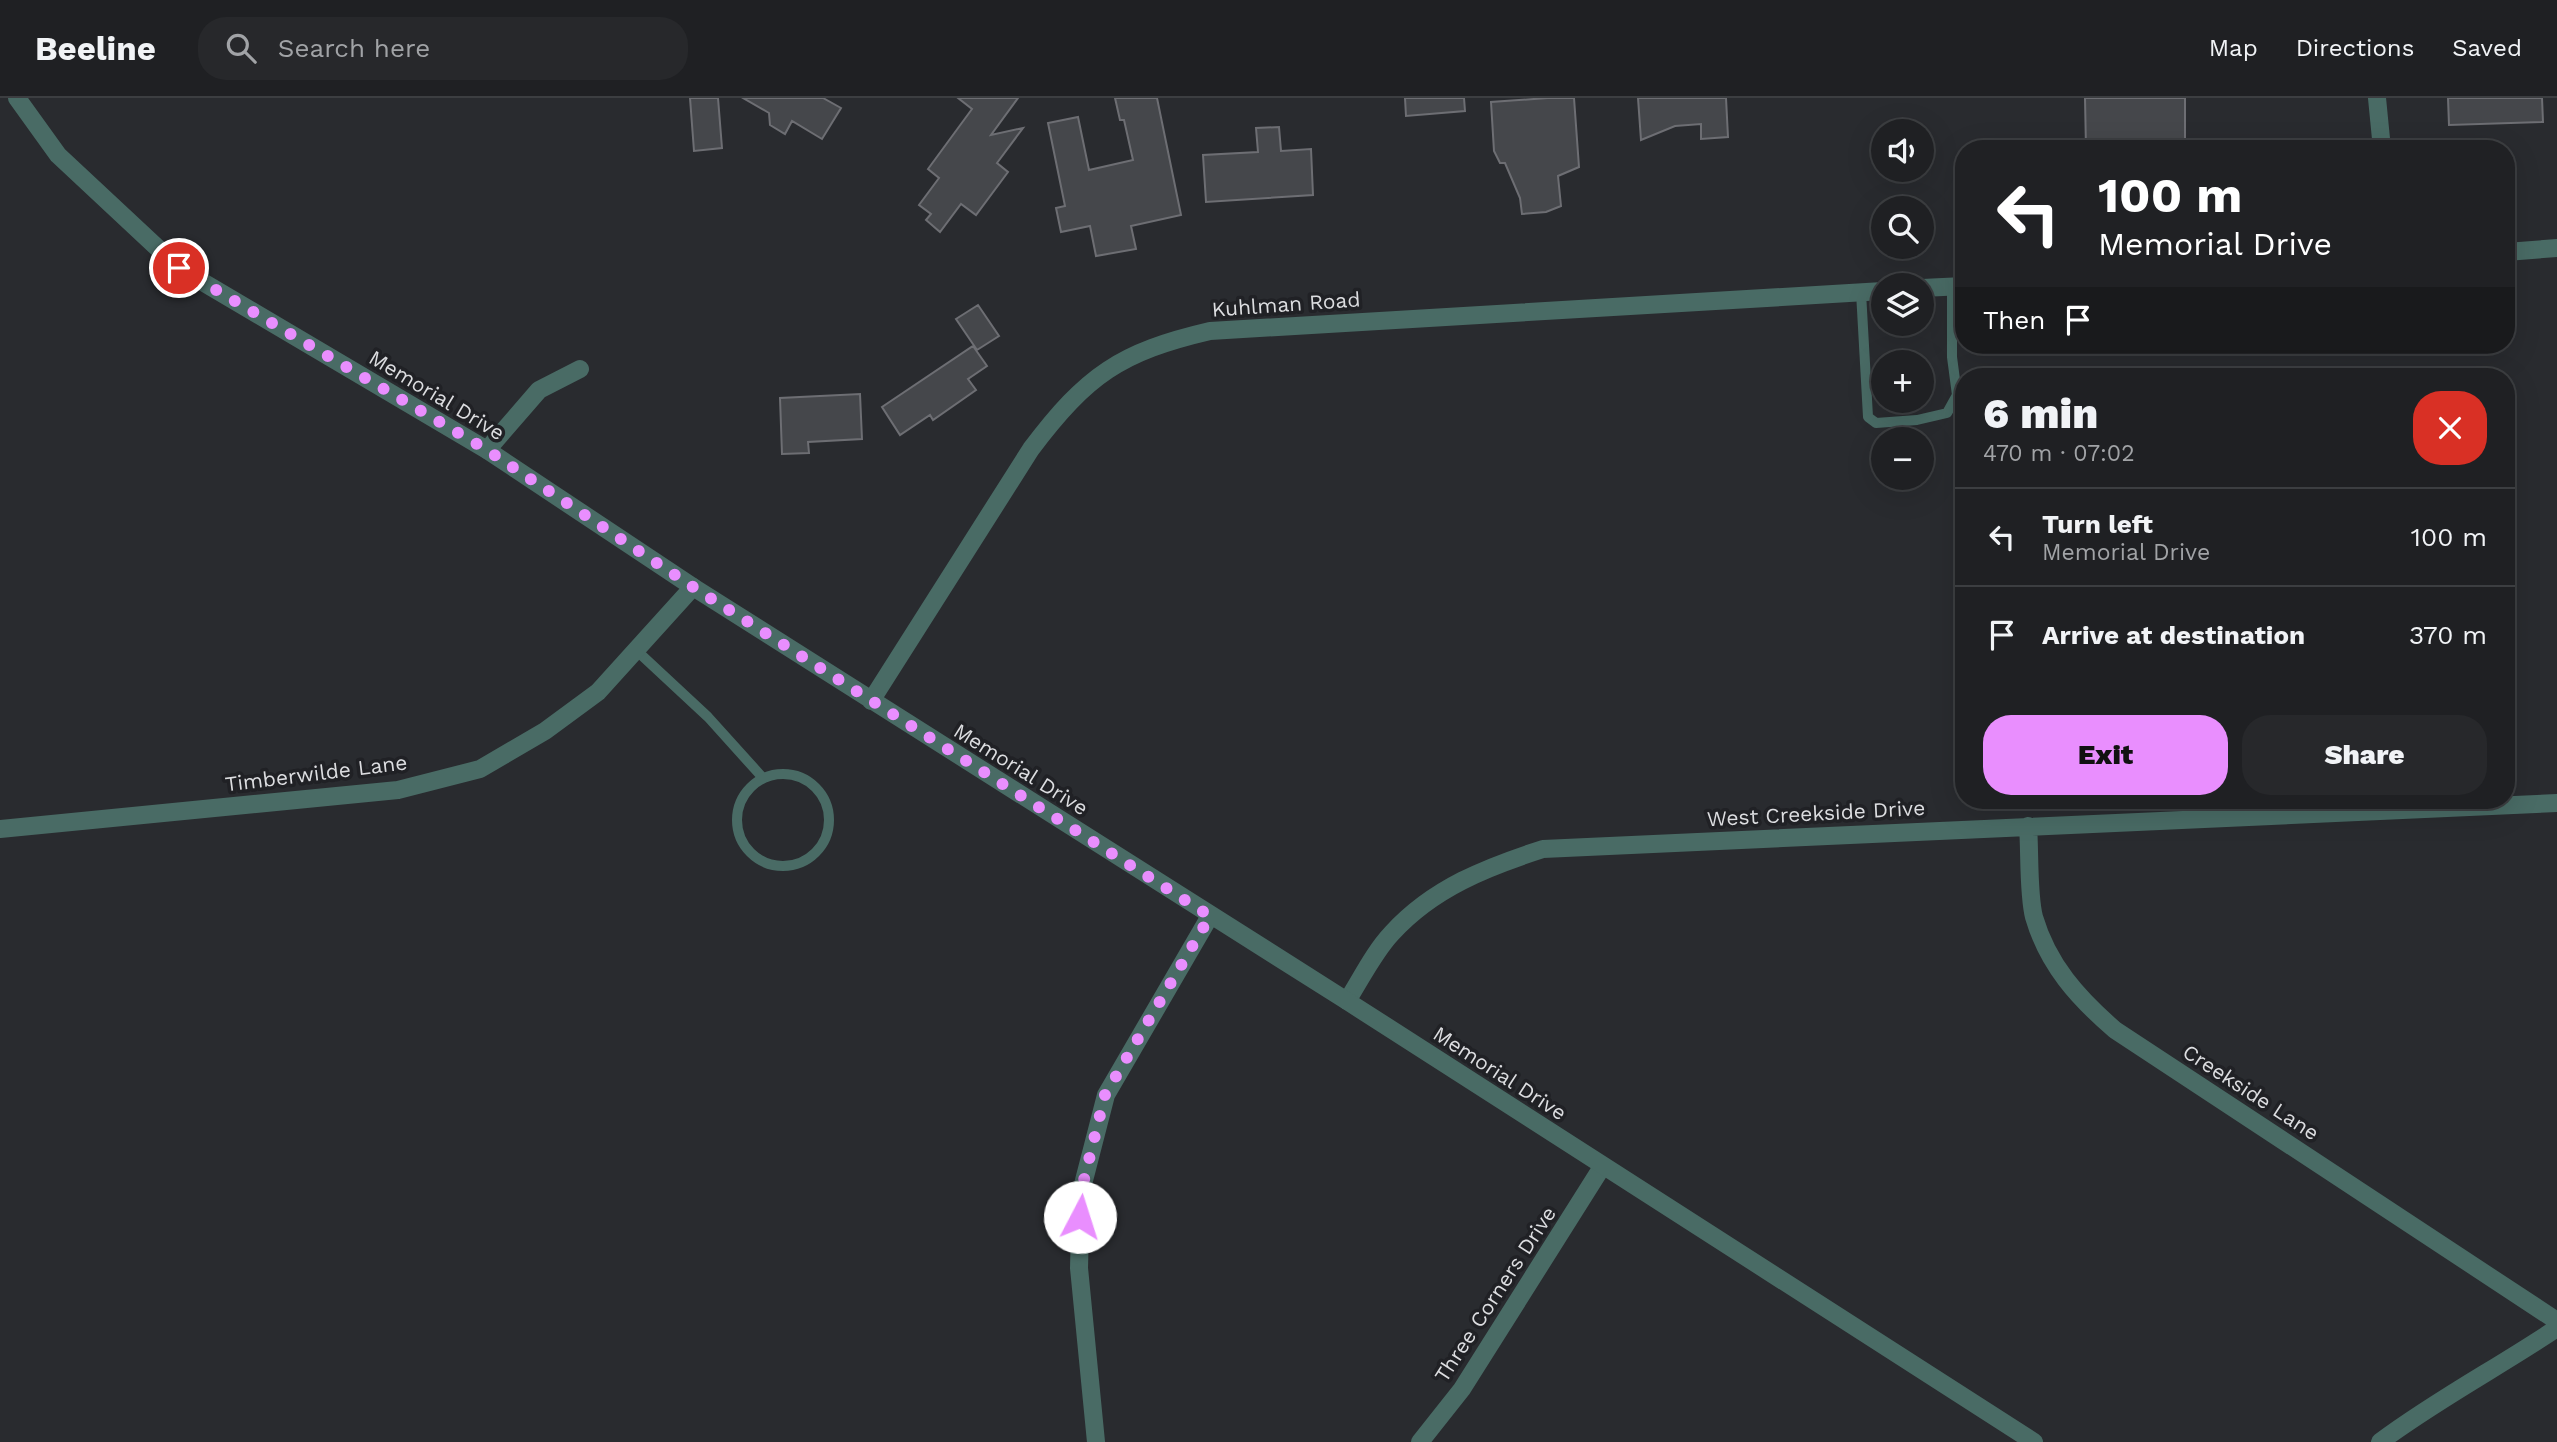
<!DOCTYPE html>
<meta charset="utf-8">
<style>
:root{--surface:#1f2023;--page:#27282b;--text:#f1f3f6;--muted:#a1a3a6;--line:#3c3e41;--accent:#e98efe}
body{margin:0;font-family:"Work Sans",sans-serif;background:var(--page);color:var(--text);height:100vh;display:flex;flex-direction:column;font-size:26px;white-space:nowrap}
*{box-sizing:border-box;margin:0}
p{font-size:23px;color:var(--muted)}
.icon{flex:none;width:38px;height:38px;fill:none;stroke:currentColor;stroke-width:2;stroke-linecap:round;stroke-linejoin:round}
.map{position:relative;flex:1;overflow:hidden}
.details{position:absolute;left:1955px;top:270px;width:560px;height:441px;display:flex;flex-direction:column;background:var(--surface);border-radius:28px;box-shadow:0 7px 28px #0002,0 0 0 2px var(--line)}
.details>*{flex:none}
.guide{position:absolute;left:1955px;top:42px;width:560px;height:214px;border-radius:28px;box-shadow:0 7px 28px #0002,0 0 0 2px var(--line);background:#202124;color:#fff;overflow:hidden}
.tools{position:absolute;left:1871px;top:21px;display:grid;gap:14px}
.tools a{display:grid;place-items:center;width:63px;height:63px;border-radius:50%;background:var(--surface);box-shadow:0 7px 28px #0002,0 0 0 2px var(--line);font-size:35px}
.pin{position:absolute;display:grid;place-items:center;width:60px;height:60px;color:#fff;margin:-30px;border:4px solid #fff;border-radius:50%;box-shadow:0 2px 7px #0007}
.me{position:absolute;width:77px;margin:-38px;rotate:5deg;stroke-linejoin:round;filter:drop-shadow(0 0 5px #0008)}
.turn{display:flex;align-items:center;gap:24px;height:147px;padding:0 28px;font-size:32px}
.turn .icon{width:91px;height:91px;stroke-width:2.5}
.turn b{display:block;font-size:49px;line-height:60px}
.then{display:flex;align-items:center;height:66px;padding:0 28px;background:#0003;gap:14px;font-size:26px}
.round{display:grid;place-items:center;flex:none;width:74px;height:74px;border-radius:28px;background:var(--page)}
.head{display:flex;align-items:center;justify-content:space-between;height:119px;padding:0 28px}
h1{font-size:42px;font-weight:800;line-height:52px}
.primary-button{display:flex;gap:14px;margin-top:auto;padding:14px 28px}
.primary-button a{flex:1;height:80px;border-radius:28px;background:var(--accent);color:#111;font-size:28px;font-weight:800;line-height:80px;text-align:center}
.primary-button a+a{background:var(--page);color:var(--text)}
ul{padding:0;list-style:none}
li{display:flex;align-items:center;gap:21px;height:98px;padding:0 28px;border-top:2px solid var(--line)}
li div{flex:1}
li b{display:block;font-size:26px}
li em{font-style:normal}
header{display:flex;align-items:center;gap:42px;box-sizing:border-box;height:98px;padding:0 35px;background:var(--surface);border-bottom:2px solid var(--line)}
header strong{font-size:33px}
nav{display:flex;gap:38px;margin-inline-start:auto;font-size:24px}
.search{width:490px;height:63px;background:var(--page);display:flex;align-items:center;gap:18px;box-sizing:border-box;padding:0 24px;border-radius:28px;color:var(--muted);font-size:26px}
.map>svg:first-child{display:block}
.building{fill:#45474b;stroke:#6d6e73;stroke-width:2}
.lines{fill:none;stroke-linecap:round;stroke-linejoin:round}
.service{stroke:#496b65;stroke-width:10}
.minor{stroke:#496b65;stroke-width:18}
.tertiary{stroke:#496b65;stroke-width:18}
.route{stroke:#e98efe;stroke-width:12;stroke-dasharray:0 21.6}
.labels{text-anchor:middle;dominant-baseline:central;stroke-width:7;stroke-linejoin:round;paint-order:stroke}
.street-label{font-size:21px;fill:#dcdde0;stroke:#202125}
</style>
<header>
<strong>Beeline</strong>
<div class="search"><svg class="icon" aria-label="search" viewBox="0 0 24 24"><circle cx="10" cy="10" r="6"/><path d="M15 15l6 6"/></svg>Search here</div>
<nav><a>Map</a><a>Directions</a><a>Saved</a></nav>
</header>
<div class="map">
<svg width="2557" height="1344" viewBox="0 0 2557 1344">
<rect width="100%" height="100%" fill="#292b2f"/>
<!-- building -->
<path class="building" d="M690,0H718L722,50L694,53Z
M743,0H823L841,10L822,41L792,23L785,36L770,27L769,15Z
M958,0H1018L991,37L1023,30L997,65L1008,74L976,117L961,106L940,134L926,122L931,116L919,107L939,80L928,71L972,11Z
M1115,0H1157L1181,117L1131,128L1136,151L1096,158L1090,128L1061,134L1056,110L1065,108L1048,25L1078,19L1089,72L1133,62L1124,22H1120Z
M1405,0H1464L1465,13L1406,18Z
M1548,0H1574L1579,69L1558,78L1561,108L1546,114L1522,116L1520,100L1505,65H1500L1494,53L1491,4Z
M1638,0H1726L1728,39L1701,41V26L1675,28L1641,42Z
M2085,0H2185V51H2086Z
M2448,0H2542L2543,24L2449,27Z
M1279,29L1281,53L1311,51L1313,97L1206,104L1203,57L1258,54L1256,30Z
M978,207L999,238L977,252L956,221Z
M973,248L987,268L968,281L976,292L933,322L930,317L900,337L882,309Z
M860,296L862,341L808,344L809,355L782,356L780,300Z"/>
<g class="lines">
<!-- service -->
<path class="service" d="M1861,194L1868,319L1876,325L1917,322L1947,315L1957,297L1952,259V188
M636,552L708,619L763,680
M737 722a46 46 0 1 1 92 0a46 46 0 1 1-92 0Z"/>
<!-- minor -->
<path class="minor" d="M2506,154L2557,150
M487,352L539,292L580,271
M2028,728C2030,753 2028,796 2034,819C2048,867 2078,900 2115,932L2557,1223
M0,731L398,692L480,671L545,633L598,594L693,489
M1347,903C1361,881 1374,854 1392,835C1433,790 1487,769 1543,751L2557,705
M1096,1344L1079,1170L1081,1094L1106,997L1210,818
M1420,1344L1462,1291L1602,1069
M2380,1344C2436,1302 2499,1269 2557,1230"/>
<!-- tertiary -->
<path class="tertiary" d="M17,0L58,57L179,170L487,352L693,489L1347,903L2034,1344
M2377,0L2382,51
M1922,190L1964,188
M871,603L1031,351C1087,277 1120,254 1210,233L1883,193"/>
</g>
<g class="lines">
<!-- route -->
<path class="route" d="M179,170L487,352L693,489L1210,818L1105,997L1081,1094L1080,1119"/>
</g>
<g class="labels">
<!-- street labels -->
<g class="street-label">
<text transform="translate(1286 206) rotate(-4)">Kuhlman Road</text>
<text transform="translate(437 297) rotate(31)">Memorial Drive</text>
<text transform="translate(1021 671) rotate(32)">Memorial Drive</text>
<text transform="translate(316 675) rotate(-7)">Timberwilde Lane</text>
<text transform="translate(1816 715) rotate(-3)">West Creekside Drive</text>
<text transform="translate(1500 975) rotate(33)">Memorial Drive</text>
<text transform="translate(2251 994) rotate(33)">Creekside Lane</text>
<text transform="translate(1495 1196) rotate(-57)">Three Corners Drive</text>
</g>
</g>
</svg>
<div class="tools">
<a><svg class="icon" aria-label="sound" viewBox="0 0 24 24"><path d="M4 9h4l5-4v14l-5-4H4zM17 9q2 3 0 6"/></svg></a>
<a><svg class="icon" aria-label="search" viewBox="0 0 24 24"><circle cx="10" cy="10" r="6"/><path d="M15 15l6 6"/></svg></a>
<a><svg class="icon" aria-label="layers" viewBox="0 0 24 24"><path d="M12 4l9 5-9 5-9-5zM3 14l9 5 9-5"/></svg></a>
<a>+</a>
<a>−</a>
</div>
<div class="pin" style="left:179px;top:170px;background:#d93025"><svg class="icon" aria-label="arrive" viewBox="0 0 24 24"><path d="M6 21V4h12l-3 4 3 4H6"/></svg></div>
<svg class="me" style="left:1080px;top:1119px" viewBox="-20 -20 40 40"><circle r="19" fill="#fff"/><path d="M0-13L10 11 0 6-10 11z" fill="#e98efe"/></svg>
<div class="guide">
<div class="turn"><svg class="icon" aria-label="left" viewBox="0 0 24 24"><path d="M17 20v-9H6M10 6l-5 5 5 5"/></svg><div><b>100 m</b>Memorial Drive</div></div>
<div class="then">Then<svg class="icon" aria-label="arrive" viewBox="0 0 24 24"><path d="M6 21V4h12l-3 4 3 4H6"/></svg></div>
</div>
<section class="details">
<div class="head"><div><h1>6 min</h1><p>470 m · 07:02</p></div><a class="round" style="background:#d93025;color:#fff"><svg class="icon" aria-label="close" viewBox="0 0 24 24"><path d="M6 6l12 12M18 6L6 18"/></svg></a></div>
<ul>
<li><svg class="icon" aria-label="left" viewBox="0 0 24 24"><path d="M17 20v-9H6M10 6l-5 5 5 5"/></svg><div><b>Turn left</b><p>Memorial Drive</p></div><em>100 m</em></li>
<li><svg class="icon" aria-label="arrive" viewBox="0 0 24 24"><path d="M6 21V4h12l-3 4 3 4H6"/></svg><div><b>Arrive at destination</b></div><em>370 m</em></li>
</ul>
<div class="primary-button"><a>Exit</a><a>Share</a></div>
</section>
</div>
